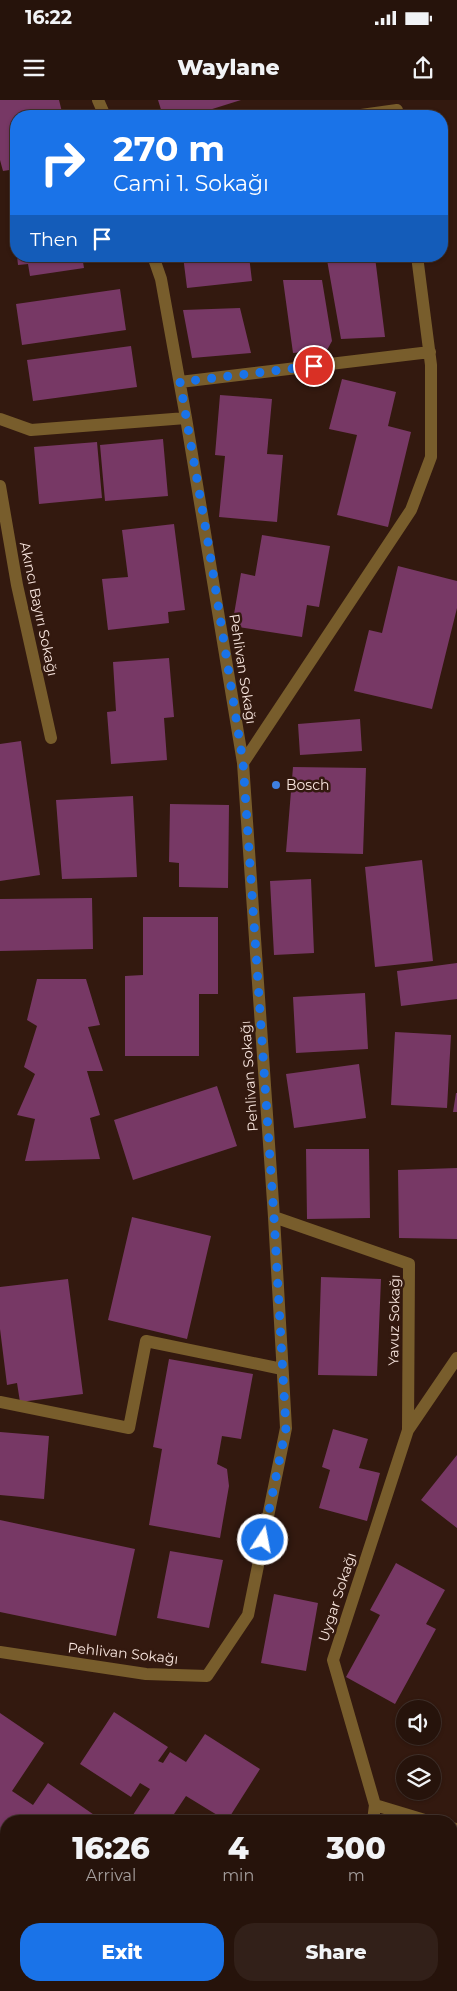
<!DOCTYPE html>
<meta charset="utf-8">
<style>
:root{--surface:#26130b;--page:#322019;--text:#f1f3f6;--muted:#a49e9d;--line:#42322c;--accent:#1a73e8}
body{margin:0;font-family:Montserrat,sans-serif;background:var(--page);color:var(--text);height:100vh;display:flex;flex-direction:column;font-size:19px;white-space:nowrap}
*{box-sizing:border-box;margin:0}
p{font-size:16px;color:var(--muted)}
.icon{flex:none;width:28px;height:28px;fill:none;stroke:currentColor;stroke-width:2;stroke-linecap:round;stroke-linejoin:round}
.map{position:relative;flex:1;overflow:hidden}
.side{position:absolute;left:0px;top:1715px;width:458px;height:176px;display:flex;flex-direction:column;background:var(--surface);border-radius:20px 20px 0 0;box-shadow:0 1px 4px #0004,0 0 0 1px var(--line)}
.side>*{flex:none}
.top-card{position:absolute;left:10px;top:10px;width:438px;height:152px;border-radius:20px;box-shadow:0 1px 4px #0004,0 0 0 1px var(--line);background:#1a73e8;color:#fff;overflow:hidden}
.controls{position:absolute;left:396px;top:1600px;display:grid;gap:10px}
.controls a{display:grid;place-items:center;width:45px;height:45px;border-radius:50%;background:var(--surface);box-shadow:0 1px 4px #0004,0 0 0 1px var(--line);font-size:25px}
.pin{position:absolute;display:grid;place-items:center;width:42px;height:42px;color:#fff;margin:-21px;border:2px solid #fff;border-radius:50%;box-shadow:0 1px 5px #0007}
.me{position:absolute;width:55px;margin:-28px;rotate:11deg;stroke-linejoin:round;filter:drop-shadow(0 0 4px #0008)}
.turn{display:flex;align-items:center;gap:18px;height:105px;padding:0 20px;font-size:22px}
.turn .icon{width:65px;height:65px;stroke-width:2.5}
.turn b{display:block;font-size:35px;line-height:42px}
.then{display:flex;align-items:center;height:48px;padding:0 20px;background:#0003;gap:10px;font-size:19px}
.eta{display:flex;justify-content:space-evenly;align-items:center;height:85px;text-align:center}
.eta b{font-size:30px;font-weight:800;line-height:35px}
.button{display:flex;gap:10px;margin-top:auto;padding:10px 20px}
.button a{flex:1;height:58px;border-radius:20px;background:var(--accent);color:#fff;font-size:20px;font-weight:800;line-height:58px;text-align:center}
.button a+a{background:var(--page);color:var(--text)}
.status{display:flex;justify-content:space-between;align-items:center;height:35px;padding:0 25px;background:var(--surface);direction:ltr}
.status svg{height:14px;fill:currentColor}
header{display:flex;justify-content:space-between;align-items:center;height:65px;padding:0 20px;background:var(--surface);font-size:22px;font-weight:800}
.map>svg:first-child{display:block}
.building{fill:#773865}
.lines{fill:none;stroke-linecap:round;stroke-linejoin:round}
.path{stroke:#745c53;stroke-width:3;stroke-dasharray:5 2.5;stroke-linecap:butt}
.street{stroke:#785d2c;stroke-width:12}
.route{stroke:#1a73e8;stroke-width:9;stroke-dasharray:0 16.2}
.shop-dot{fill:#3f7fe0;stroke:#33190f;stroke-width:2}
.labels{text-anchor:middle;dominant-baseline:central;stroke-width:5;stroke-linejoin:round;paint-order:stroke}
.street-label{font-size:14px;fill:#f9e6df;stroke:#33190f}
.poi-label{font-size:14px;fill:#f9e6df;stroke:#33190f;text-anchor:start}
</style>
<div class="status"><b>16:22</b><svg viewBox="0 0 49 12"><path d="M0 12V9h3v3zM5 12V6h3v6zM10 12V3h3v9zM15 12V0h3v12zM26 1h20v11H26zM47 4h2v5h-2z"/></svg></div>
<header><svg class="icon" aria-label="menu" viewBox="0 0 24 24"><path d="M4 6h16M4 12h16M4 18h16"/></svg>Waylane<svg class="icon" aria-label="share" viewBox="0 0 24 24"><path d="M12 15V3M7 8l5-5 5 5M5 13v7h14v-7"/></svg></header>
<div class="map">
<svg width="457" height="1891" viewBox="0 0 457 1891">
<rect width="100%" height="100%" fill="#33190f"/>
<!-- building -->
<path class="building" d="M0,0H59L63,16H16V69L3,71L0,60Z
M158,0H241L190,16H163Z
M13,120H16V139H15Z
M17,156H82L84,168L30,176L28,164L18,165Z
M183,156H249L252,181L187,188Z
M375,157L385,237L341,239L327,160Z
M283,180H322L332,241L327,250L293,253Z
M120,189L126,230L22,245L16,204Z
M240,208L251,253L192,258L183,210Z
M131,246L137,287L33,301L27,260Z
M342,279L396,292L388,326L411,332L388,427L337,415L357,335L329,329Z
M220,295L272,299L267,354L283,355L277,422L219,417L225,356L215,355Z
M163,339L168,396L105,401L100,345Z
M97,342L102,398L39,404L34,347Z
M174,424L185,510L168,512L169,523L108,530L102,479L128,477L122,430Z
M262,435L330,446L319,507L307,505L302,537L232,526L241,473L255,476Z
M398,466L457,481V508L432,609L354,591L369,530L382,533Z
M169,558L174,617L164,618L167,660L111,664L107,612L116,611L113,562Z
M360,619L362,651L300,655L298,624Z
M21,641L40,775L0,781V644Z
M293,667L366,668L363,754L286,752Z
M133,696L137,777L62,779L56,700Z
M170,704L229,705L228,788L179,787V763L169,762Z
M422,760L433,861L375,867L365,767Z
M311,779L314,853L274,855L270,781Z
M92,798L93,849L0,851V799Z
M143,817H218V894H199V956H125V876L143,875Z
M457,863V899L401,906L397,871Z
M37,879H86L100,925L88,927L103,971H87L100,1015L90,1018L100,1059L25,1061L35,1019L17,1015L35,974L24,967L37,926L27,920Z
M365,893L368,949L296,953L293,897Z
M395,932L451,935L447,1008L391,1005Z
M359,964L366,1018L294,1028L286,974Z
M217,986L237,1046L133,1080L114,1020Z
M456,993H457V1012H453Z
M306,1049H369L370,1118L307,1119Z
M457,1068V1139L399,1138L398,1070Z
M132,1117L211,1136L187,1239L108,1220Z
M321,1177L381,1179L377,1276L318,1275Z
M68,1179L83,1294L20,1302L17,1283L7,1285L0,1229V1187Z
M169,1259L253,1274L241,1339L222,1336L217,1364L227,1369L229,1386L220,1438L149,1425L162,1349L153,1347Z
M333,1329L368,1339L359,1368L380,1373L367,1421L319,1408L330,1370L322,1367Z
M0,1332L49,1336L44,1399L0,1395Z
M457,1355V1428L421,1400Z
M0,1420L135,1449L116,1536L0,1512Z
M170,1451L223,1460L209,1528L157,1518Z
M396,1463L445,1490L426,1524L436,1529L395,1604L346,1577L380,1515L370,1510Z
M274,1494L318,1503L306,1571L261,1563Z
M114,1612L168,1647L158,1661L163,1663L170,1652L186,1662L205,1634L260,1669L227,1721L186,1696L172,1717L179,1721H129L150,1689L140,1683L131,1697L80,1664Z
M0,1613L44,1643L12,1691L33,1705L48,1683L100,1719L99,1721H6V1743L0,1752Z"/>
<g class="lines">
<!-- path -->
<path class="path" d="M451,1768L457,1769"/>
<!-- street -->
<path class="street" d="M98,0L105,16
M354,16L397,10L398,16
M180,282L430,252
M0,319L31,330L186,318
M0,386L17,485L51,638
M243,663L411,410L431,357V265L417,156
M274,1117L409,1164L408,1330
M0,1302L129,1328L146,1241L282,1269
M0,1552L146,1574L207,1576L248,1515L286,1328L274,1117L243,663L186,318L161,179L153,156
M373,1721L375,1705
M428,1721L375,1705L333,1560L408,1330L457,1258
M451,1728L457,1729
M0,1850H6
M349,1891L350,1885
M392,1891L393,1885"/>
</g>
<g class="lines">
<!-- route -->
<path class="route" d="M263,1440L286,1328L274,1117L243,662L209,448L180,282L314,266"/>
</g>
<!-- markers -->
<circle class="shop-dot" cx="276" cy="685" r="5"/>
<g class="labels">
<!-- street labels -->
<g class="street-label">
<text transform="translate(39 509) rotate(78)">Akıncı Bayırı Sokağı</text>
<text transform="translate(243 569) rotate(81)">Pehlivan Sokağı</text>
<text transform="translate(249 976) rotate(-94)">Pehlivan Sokağı</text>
<text transform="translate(394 1220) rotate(-89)">Yavuz Sokağı</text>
<text transform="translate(337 1497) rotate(-72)">Uygar Sokağı</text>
<text transform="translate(123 1553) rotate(6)">Pehlivan Sokağı</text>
</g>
<!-- poi labels -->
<g class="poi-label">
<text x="286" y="685">Bosch</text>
</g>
</g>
</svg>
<div class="controls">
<a><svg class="icon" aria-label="sound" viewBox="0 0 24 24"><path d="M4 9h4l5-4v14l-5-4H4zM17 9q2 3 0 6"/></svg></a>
<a><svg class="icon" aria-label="layers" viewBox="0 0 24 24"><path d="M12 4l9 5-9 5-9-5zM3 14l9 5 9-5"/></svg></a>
</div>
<div class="pin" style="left:314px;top:266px;background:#d93025"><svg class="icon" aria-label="arrive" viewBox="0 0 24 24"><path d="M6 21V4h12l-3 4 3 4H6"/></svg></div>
<svg class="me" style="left:263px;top:1440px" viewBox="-20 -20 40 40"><circle r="17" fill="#1a73e8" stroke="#fff" stroke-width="3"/><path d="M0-11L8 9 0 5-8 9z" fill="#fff"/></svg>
<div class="top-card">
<div class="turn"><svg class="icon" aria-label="right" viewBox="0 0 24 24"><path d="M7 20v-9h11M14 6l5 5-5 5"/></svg><div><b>270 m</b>Cami 1. Sokağı</div></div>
<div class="then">Then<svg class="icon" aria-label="arrive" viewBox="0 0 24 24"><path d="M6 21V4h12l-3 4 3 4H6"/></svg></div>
</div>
<section class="side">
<div class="eta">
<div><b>16:26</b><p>Arrival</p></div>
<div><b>4</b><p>min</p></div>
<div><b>300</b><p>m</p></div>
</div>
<div class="button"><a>Exit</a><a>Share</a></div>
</section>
</div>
